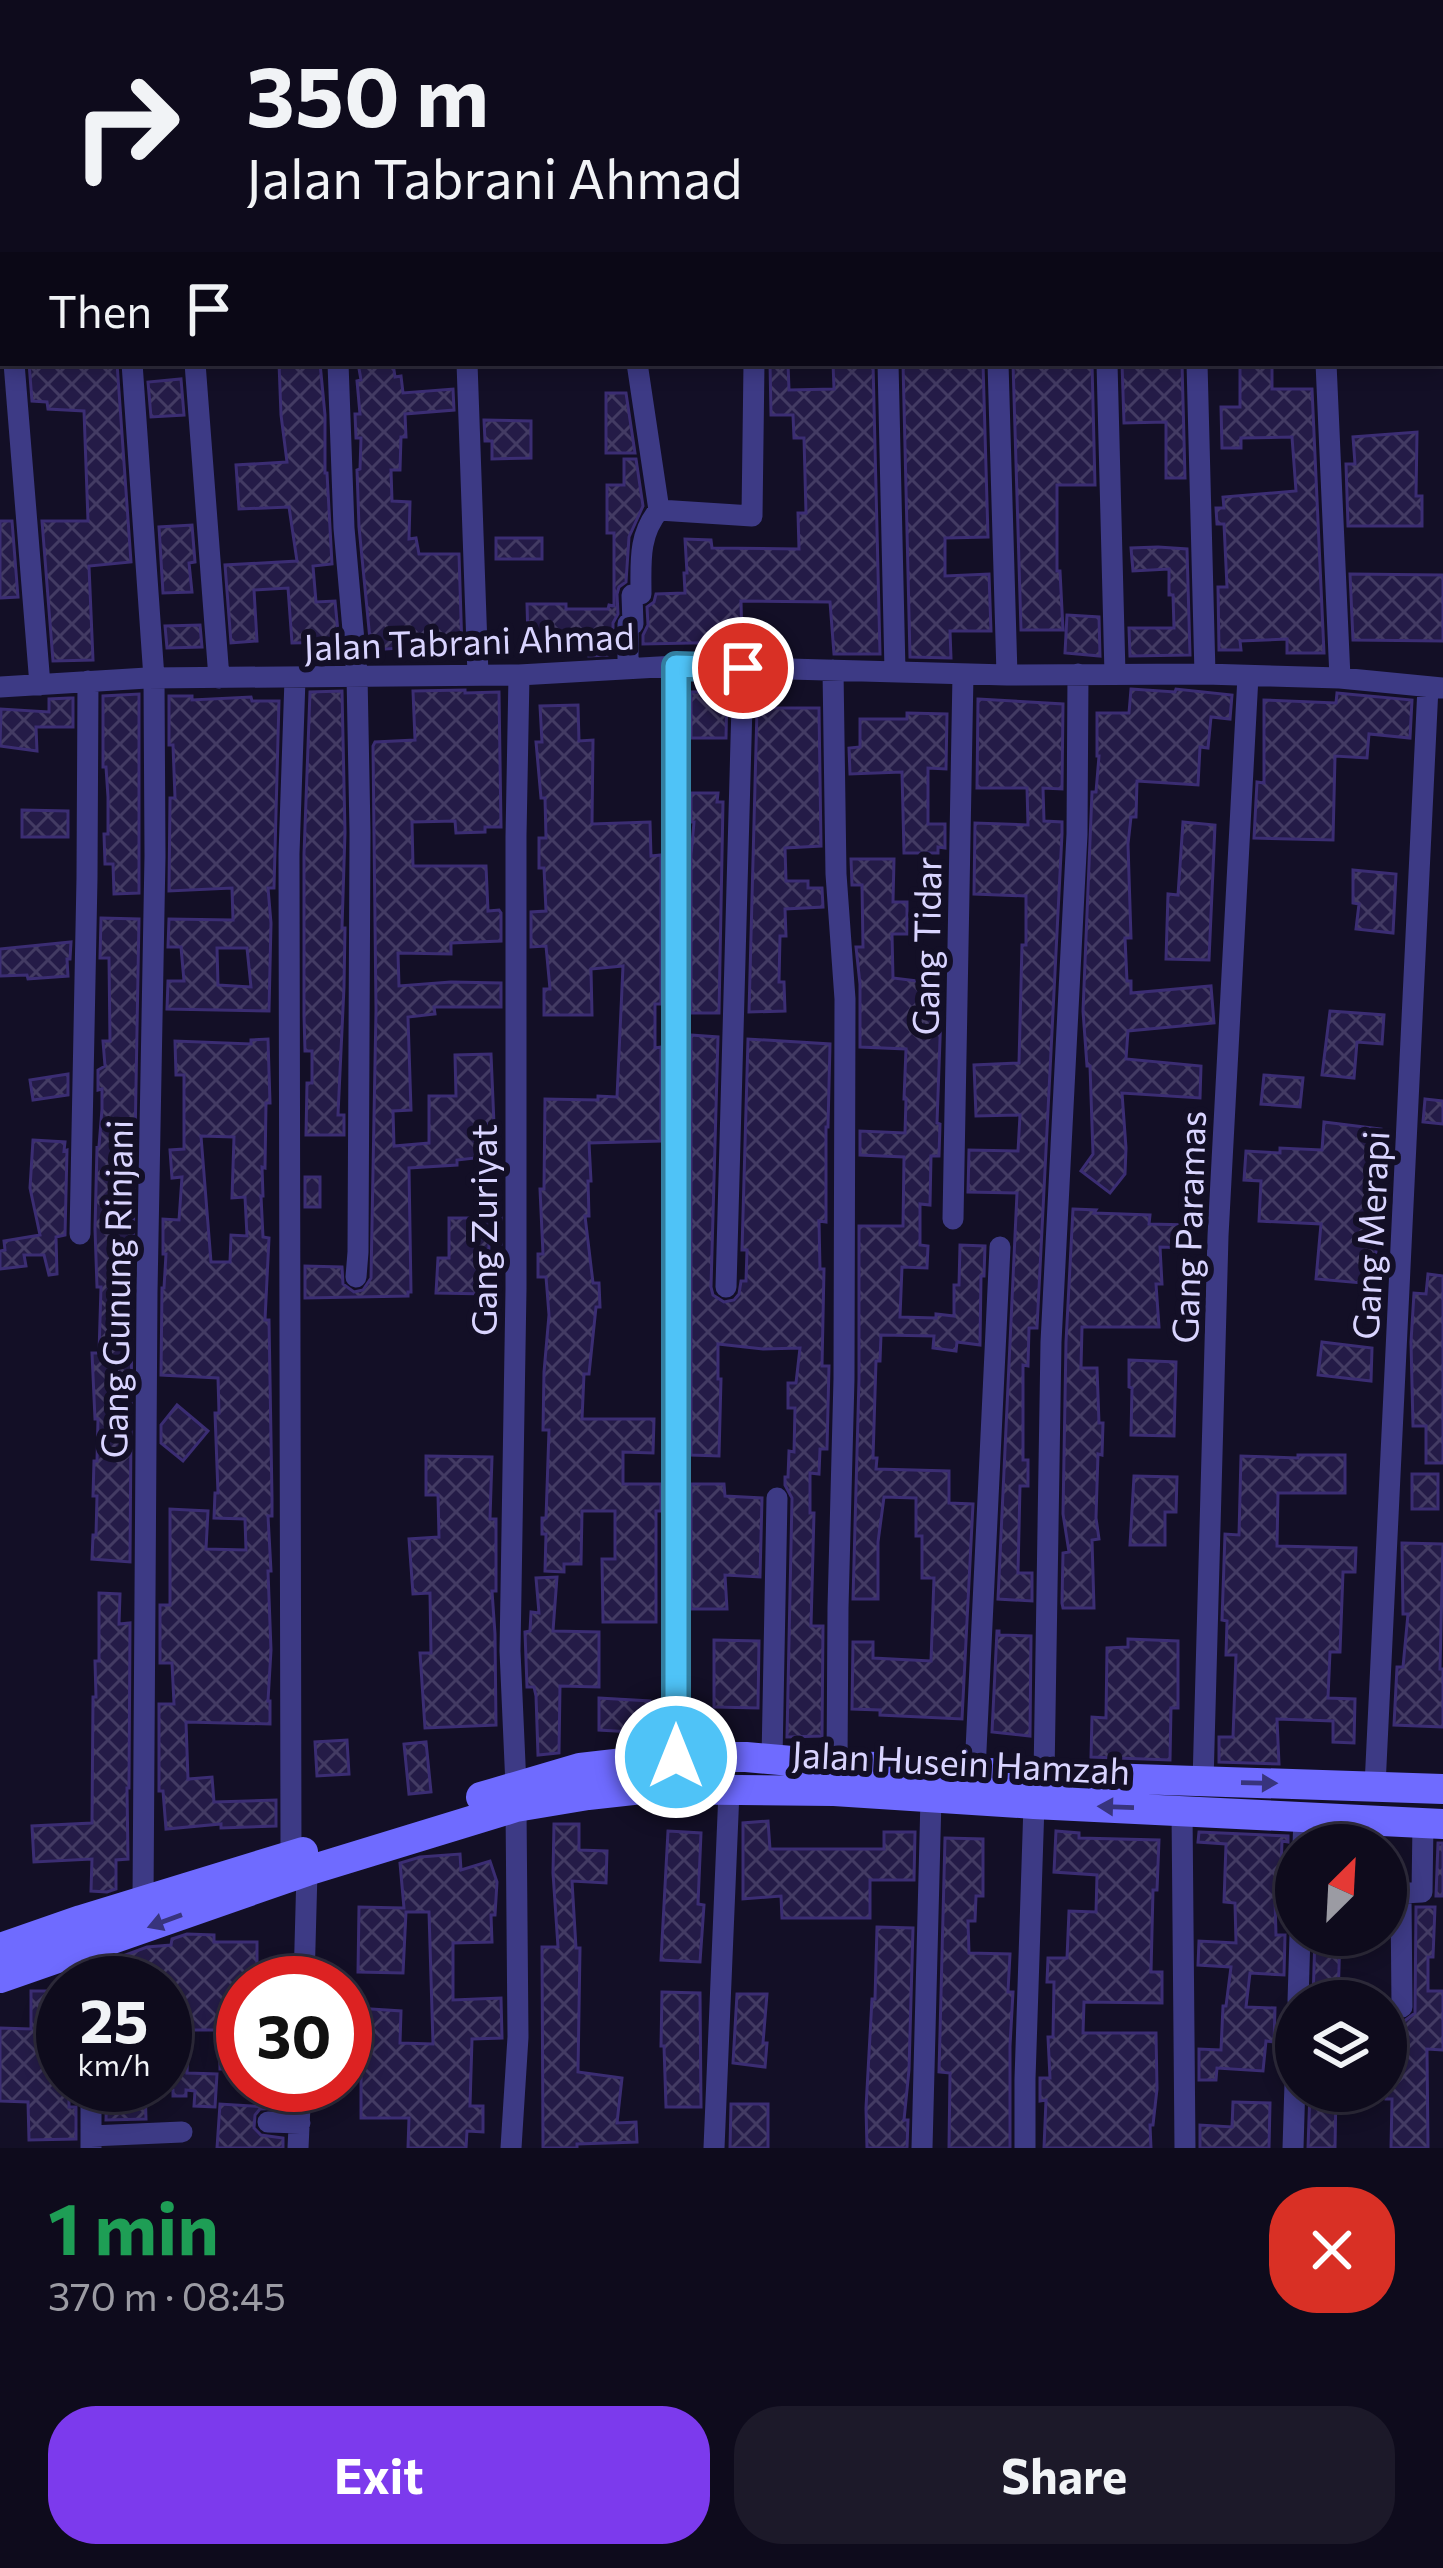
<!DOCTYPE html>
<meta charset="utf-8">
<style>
:root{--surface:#0e0b1c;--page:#1c1929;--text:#f1f3f6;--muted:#9b9ba3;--line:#2e2b3b;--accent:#7c3aed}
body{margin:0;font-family:Commissioner,sans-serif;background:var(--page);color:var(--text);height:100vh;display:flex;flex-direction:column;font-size:45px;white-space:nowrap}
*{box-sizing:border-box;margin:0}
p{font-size:39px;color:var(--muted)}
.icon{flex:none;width:66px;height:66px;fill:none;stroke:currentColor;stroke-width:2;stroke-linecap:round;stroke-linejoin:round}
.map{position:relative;height:2148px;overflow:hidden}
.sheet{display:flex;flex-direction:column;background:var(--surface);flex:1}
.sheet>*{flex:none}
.banner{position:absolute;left:0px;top:0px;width:1443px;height:366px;box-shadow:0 6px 18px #0003,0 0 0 3px var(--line);background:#0e0b1c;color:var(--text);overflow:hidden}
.needle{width:78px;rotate:24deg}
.controls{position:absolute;left:1275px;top:1824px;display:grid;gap:24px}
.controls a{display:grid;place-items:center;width:132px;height:132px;border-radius:50%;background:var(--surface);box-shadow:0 6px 18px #0003,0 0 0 3px var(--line);font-size:60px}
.speed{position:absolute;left:36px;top:1956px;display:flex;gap:24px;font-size:60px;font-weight:700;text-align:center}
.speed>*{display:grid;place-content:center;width:156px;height:156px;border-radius:50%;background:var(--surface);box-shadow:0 6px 18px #0003,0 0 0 3px var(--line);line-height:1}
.speed small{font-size:30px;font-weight:400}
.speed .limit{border:18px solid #d22;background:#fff;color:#111}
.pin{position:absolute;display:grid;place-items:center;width:102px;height:102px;color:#fff;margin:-51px;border:6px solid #fff;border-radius:50%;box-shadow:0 3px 12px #0007}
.me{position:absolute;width:132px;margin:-66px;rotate:0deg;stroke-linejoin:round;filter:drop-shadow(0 0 9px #0008)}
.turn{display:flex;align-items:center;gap:42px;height:252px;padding:0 48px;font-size:54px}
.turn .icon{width:156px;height:156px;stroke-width:2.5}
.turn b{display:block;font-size:84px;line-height:102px}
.then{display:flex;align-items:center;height:114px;padding:0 48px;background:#0003;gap:24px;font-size:45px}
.round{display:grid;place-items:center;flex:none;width:126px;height:126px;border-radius:48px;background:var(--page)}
.headline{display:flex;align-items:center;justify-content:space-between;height:204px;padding:0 48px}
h1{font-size:72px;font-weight:700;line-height:90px;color:#1e9e55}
.button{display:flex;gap:24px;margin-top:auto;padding:24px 48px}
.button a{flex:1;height:138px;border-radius:48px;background:var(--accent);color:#fff;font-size:48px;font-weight:700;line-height:138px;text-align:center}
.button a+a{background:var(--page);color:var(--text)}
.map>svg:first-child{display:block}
.forest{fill:url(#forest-firs)}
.building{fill:url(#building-cross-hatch);stroke:#3b2d73;stroke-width:3;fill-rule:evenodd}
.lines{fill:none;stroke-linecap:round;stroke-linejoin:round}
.street{stroke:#3d3a85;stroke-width:21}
.secondary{stroke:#6f6bff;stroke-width:30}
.oneway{fill:#38347d}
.route-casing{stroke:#337fa1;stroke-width:30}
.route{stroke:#4fc3f7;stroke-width:21}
.labels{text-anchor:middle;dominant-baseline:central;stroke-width:12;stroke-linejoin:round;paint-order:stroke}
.street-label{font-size:36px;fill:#d9d4ff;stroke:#130f26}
</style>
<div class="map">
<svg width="1443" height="2148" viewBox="0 0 1443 2148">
<defs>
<pattern id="forest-firs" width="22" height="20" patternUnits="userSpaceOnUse" patternTransform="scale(3)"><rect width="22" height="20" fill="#12302f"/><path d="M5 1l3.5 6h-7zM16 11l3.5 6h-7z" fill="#344d4e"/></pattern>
<pattern id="building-cross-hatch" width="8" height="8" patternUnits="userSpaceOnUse" patternTransform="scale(3)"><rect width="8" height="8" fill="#241b47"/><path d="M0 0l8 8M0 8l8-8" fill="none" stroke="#433b63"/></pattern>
</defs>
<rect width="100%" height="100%" fill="#130f26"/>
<!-- forest -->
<path class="forest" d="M0,0H300V3H3V75H0Z"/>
<!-- building -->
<path class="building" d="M29,363H117L131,562L89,566L93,660L53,661L42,521H88L84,411L48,409L47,402L32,401Z
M279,363H320L325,415V473H327L332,564L313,566L316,602L335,601L339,642L292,643L288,588L254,590L257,641L231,643L225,565L297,561L289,507L239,509L236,465L287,462L281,415Z
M358,363H393L395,377L401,376L403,393L453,389L454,410L405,414L406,437H401L400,470H391L392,501L410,502L409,539L416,538L419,554H459L462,650H432L431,646L371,650L359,527L357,470L360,469L361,438H356L355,414H360L357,381L361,380Z
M770,363H788L789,390L834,389L833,363H873L880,654H834L830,602L741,601L742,642L643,644V635L648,625L647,607L654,602L656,594L685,593L684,573H687L685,539L711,540L712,548L799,549L798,513H806L804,438H794L793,415H771Z
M903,363H983L988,537L945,538V576L989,574L991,631H950L951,658L910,657Z
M1013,363H1092L1095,485H1057V571H1060L1063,630H1021Z
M1122,363H1182L1185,478H1166V422L1124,423Z
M1240,363H1272V389H1312L1324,653H1287V639L1240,641L1241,650H1219L1218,587H1227L1224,524H1217L1216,508H1224L1223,497L1296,491L1292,437L1241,438V448H1222L1221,407H1240Z
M181,379L184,415L151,417L148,382Z
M606,393H626L635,453H606Z
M484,420L531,421V458L492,459V441H485Z
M1417,432L1416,496H1422V526H1348L1346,464H1355L1353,437Z
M624,459H636L643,506L629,537L626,582L619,587L617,594L618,614L613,623V645H607V655L589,656L590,638H528L527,604H566V609H608L609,605L614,606V533H607V485H624Z
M0,521H12L18,597L0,598Z
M192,525L195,562L189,563L192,592L163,593L159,527Z
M496,538H542V559H496Z
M1158,547L1187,549L1190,655L1130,656L1129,628H1174L1173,595H1169V569L1133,571L1131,548Z
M1350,574L1443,575V641L1353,640Z
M1067,615L1099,617L1100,656L1065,653Z
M200,625L202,647L167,648L165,626Z
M1131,689L1175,692L1176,689L1232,695L1230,719L1211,717L1208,748L1200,747L1198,785L1137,781L1136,817H1131L1128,844L1131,938H1125L1127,981H1131V993L1211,986L1214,1023L1128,1031L1126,1059L1201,1066L1200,1098L1122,1093L1126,1148L1125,1174L1110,1193L1081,1171L1093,1154L1090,1066H1087L1083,1011L1092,792H1096L1099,756H1097V713H1129Z
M465,690V693L499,692L501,827H485V832L456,833L455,821L412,822L413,866H486L488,911L499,910L501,913V941L451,943V954L398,953L399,986L451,982L501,983V1007H434L435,1014L408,1017L411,1110L393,1111L394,1146L429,1143V1096H456L455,1055L491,1054L494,1124H481L484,1157L457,1160V1165L409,1168L411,1292H408V1296L305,1298V1266L342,1267L343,1284L354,1292L363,1290L371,1278L376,1010L373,746L375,742L415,740L413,691Z
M342,691L345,832L342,928H345L344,987L338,1115H344V1135H306L307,1083H312V1051H305L304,1016V854L310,692Z
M727,691L726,738H691V692Z
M1337,693L1412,700L1410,738L1369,734L1367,758L1335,756L1333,840L1254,838L1257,782L1264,783V700L1336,703Z
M139,694V893L114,894L113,864H105L104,834H108V797L106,767H103V696Z
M169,696H192V700L251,697L252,701H279L274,888H268L271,923L269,1011L167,1009L168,981H184L181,947H168L169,919L233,920L232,888L169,891L170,798H175L173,745H169ZM217,948H247L251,987L218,985Z
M70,698H73V727H36L37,751L0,746L1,709L49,712V699Z
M978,699L1063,704L1062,789L1043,788L1044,821L1062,822V834L1037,1328H1029L1028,1366L1023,1365V1460H1028V1486H1020L1018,1573H1032V1601L998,1599L1017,1193L968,1192L969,1150L1018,1151L1020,1115L976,1116L974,1065L1019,1063L1022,945H1026V896L974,894L975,823L1028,825L1027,788H977Z
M578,705L579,741L593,740L592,824L650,822L651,856L661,855V1004H655V1048L661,1047V1141L589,1143L591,1181H588L589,1216H585L593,1283H599L600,1307H596L589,1374H584L582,1419H654L653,1453L623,1452V1484H661V1511H656V1622H603L602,1559H615V1511H582L581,1564H564V1572L545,1571L546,1534H542V1518H546L549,1430H543L544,1372L549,1315L546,1277H538V1254H543L540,1189H544L545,1099L598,1100V1096L617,1097L623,966L591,969L592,1015H544V989H550L546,946L531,947V912L546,911L544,868H539V838H546L545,798H541L536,742H542L540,706Z
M764,708H819L821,846L785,848L786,881H808V888H822L823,907L785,909L786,936H780L779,982H784L785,1011L749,1012L757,709Z
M907,713L947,714L946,769L928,768V824H945V848L938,847V853H904L902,772L850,774L849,748L860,747V719H907Z
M691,793H718L717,802H723L719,1013H691V855L694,822H691Z
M22,810L68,811V837H22Z
M1183,822L1215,825L1209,960L1166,959L1168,894L1178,895Z
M851,859H894L893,902H907V934H892L893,978L942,984L937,1123L940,1124L939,1156H931L930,1205L920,1204V1245L928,1246L927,1268L902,1267L900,1317L936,1318V1314L954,1316V1285H959L960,1245L985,1246L984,1276H981L980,1345L957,1342L956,1351L933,1348L934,1336L881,1335L880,1361H876L873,1458H877L876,1469L949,1471V1503L973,1504L962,1719L880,1715V1710L852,1709L853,1642H873V1658L931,1661L934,1578H922V1536H916V1498L884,1497L878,1542V1599H853L859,1379V1226H903L904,1157L860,1155V1131L905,1133L906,1099H904L906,1049L860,1047V984L856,947H863L862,885H852Z
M1353,870L1396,874L1393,933L1356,929L1359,904L1353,903Z
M101,918L139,919L133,1253H127V1291H132L130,1562L92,1559L93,1535H96L97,1496H93L94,1461H97L98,1419H95L92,1353H99L101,1287H97L95,1229L97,1147L99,1146L102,1109V1089L98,1090V1070L105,1066L103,1041H110L109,958H100Z
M71,942L70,959H67L68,976L28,979L27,975L0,976V949Z
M1330,1011L1384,1015L1382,1044L1357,1042L1354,1078L1322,1075Z
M691,1035L718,1037L711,1287L713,1295L724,1302L734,1300L739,1294L741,1281H746L747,1250H742L748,1039L830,1044L828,1127H826V1222L819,1221L820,1269H824L822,1366H829L827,1449H820L819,1474L810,1473V1513H814L811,1626H823L822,1736L787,1737L792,1498L785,1485V1477H788L789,1451L794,1452L795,1408H788V1383H796L800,1348L763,1349L718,1344V1379H721L719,1456L691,1455Z
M268,1039L270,1103H266L265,1168L262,1167L263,1196H261L263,1237L269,1238L265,1320H269L272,1498V1516H268L271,1571H268L271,1650L268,1701H270V1724L186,1722L188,1779L212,1777L214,1802L276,1800V1826L221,1828V1824L166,1829L163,1791H159V1704H174L172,1663H160V1605H170V1509L208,1511L206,1549L246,1550L245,1519L214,1518L215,1493H218L215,1413H219L218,1378L161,1375L162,1288H164L166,1254H163V1219L179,1220L182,1177L172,1178L170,1150L184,1149V1075H176L175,1041L251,1044V1040ZM201,1136L234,1137L232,1198L245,1197L247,1236L231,1235L230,1262H211Z
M68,1074V1095L33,1100L30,1080Z
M1264,1075L1303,1078L1300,1107L1261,1104Z
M1425,1099L1443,1101V1124L1423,1122Z
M1324,1122L1381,1129L1371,1239L1377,1240L1373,1284L1316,1279L1321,1224L1259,1221L1261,1181L1244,1180L1246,1151L1280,1153V1148L1322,1150Z
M33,1140L65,1142L64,1151L67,1150L65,1235L56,1237L57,1274L49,1275L44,1255H24L26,1266L0,1269V1251L5,1250L4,1241L40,1235L30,1188Z
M305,1177H320V1207H305Z
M1073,1209L1096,1210L1094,1213L1150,1215L1149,1224L1190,1225L1189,1248L1160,1247L1162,1284H1156L1159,1327H1082L1081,1368H1097L1099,1423H1103L1102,1455L1098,1454L1097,1485L1096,1518L1099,1539L1092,1540L1094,1608H1063L1062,1603L1063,1553L1069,1552L1063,1514L1066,1342Z
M449,1218H501V1244H489L488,1294L436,1293L438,1258H449Z
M1428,1274L1443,1276V1463H1426V1426H1413L1411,1342L1414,1293L1426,1294Z
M1322,1342L1372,1348L1371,1381L1318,1375Z
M1129,1360L1176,1362L1174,1436L1131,1435L1132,1388L1129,1387Z
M177,1405L208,1431L183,1461L161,1443V1425Z
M1298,1455H1345V1493H1278L1277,1546L1356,1548L1355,1572H1343L1340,1652H1330L1328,1698L1355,1699L1354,1743L1333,1742V1721L1277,1719L1279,1764L1219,1762V1737H1233L1236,1655H1226L1227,1621L1222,1620L1225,1534L1239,1535L1241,1456L1298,1458Z
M426,1456L492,1457L490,1519H496V1591H492L495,1634L496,1725L425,1728L420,1653H431L430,1593L413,1594L409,1539L439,1537L438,1495H426Z
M1412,1474H1438V1509H1412Z
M1134,1476L1177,1477L1176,1512H1165V1545H1130Z
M691,1484H724L725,1496L762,1498L760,1577L725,1575L727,1609H691Z
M1402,1543L1443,1544L1440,1669H1443V1727L1394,1725L1397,1667H1403L1408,1614H1403Z
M557,1577L553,1631L599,1632V1687L560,1686L559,1753L538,1755L536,1696L534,1687H527L525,1632L530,1631L531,1612L539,1613L536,1578Z
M99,1593L120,1594L119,1624L130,1623L129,1788H127L128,1859L116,1860V1889L107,1892L91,1891L92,1859L34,1862L32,1826L92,1823L93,1697H96L95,1661H99Z
M997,1631H999V1635L1031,1636L1030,1736L992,1732Z
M1128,1639L1178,1641V1708H1171L1170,1760L1091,1757L1092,1717L1106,1718L1107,1648L1128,1647Z
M714,1640L759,1641L758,1708L714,1707Z
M599,1698L650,1701L649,1733L599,1730Z
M347,1740L349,1774L317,1776L315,1742Z
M426,1742L431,1792L409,1794L404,1744Z
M768,1821L770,1849H884V1832H915L914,1880H870V1918H782L781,1896L743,1899V1823Z
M554,1824H579V1850L607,1851L606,1883L572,1881L576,1948H580L578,2072L622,2078L617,2123L636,2122L637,2142L577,2144V2148H543L542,1947H558L553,1873Z
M668,1831L701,1833L698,1904L704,1905L700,1962L661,1960Z
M1056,1831L1079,1833V1838L1159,1840L1157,1890H1153L1151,1972H1162V2003L1084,2002L1083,2033H1156L1157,2089L1153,2125H1150L1151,2148H1044L1046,2100L1040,2101V2078H1050L1048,2037H1053L1054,1982H1047L1048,1958H1067L1069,1911L1096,1912L1097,1875L1054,1872Z
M1199,1832L1288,1836V1842L1282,1841L1280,1899H1275L1276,1935H1285L1284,1975L1250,1973L1246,2007L1275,2008L1274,2042L1266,2041L1263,2071L1217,2068L1216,2080H1199V2049L1221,2050L1223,2006H1226L1231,1967L1198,1965L1199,1941L1236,1943L1235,1903L1224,1902L1226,1844L1198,1842Z
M945,1838L983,1839V1896H976L975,1921H968L969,1953L1010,1954L1008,1992H1013L1010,2046V2148H949L950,2073L939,2072Z
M1438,1843H1443V1896H1436Z
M460,1854L461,1870L490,1861L497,1882L495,1915H491L492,1942L453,1943V2000L501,1998L502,2038L472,2039L470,2106H483V2132L467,2131L466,2148H408L409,2118H361V2077L353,2076L354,2040L357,2008L401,2011L400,2043L433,2044L429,1912H406L403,1973L358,1972L359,1907L404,1908L400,1863L420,1857Z
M1416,1907H1435L1433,1957H1428V1991H1443V2050L1427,2049L1428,2148H1391L1392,2099H1386V2014L1403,2022L1415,2013Z
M877,1927L913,1928L909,2070L904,2120H908L907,2148H867L866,2108L872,1999H875Z
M187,1934L214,1935V1942H257V1983H243V2069H220L219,2030H189L187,2073L217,2074L215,2107L194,2106L195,2091L186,2090V2096H173V2090L167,2089L168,2056H172L171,1981L108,1983L109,1961L147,1947L171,1945L172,1939Z
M1315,1935H1340L1338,2001H1313Z
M31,1991H54V2003H63V2085H69V2107H76V2139L29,2140L28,2102L0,2101V2028L31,2029Z
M662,1992L700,1993L701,2107H666L664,2046H661Z
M737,1994H767L763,2043H767L765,2067L733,2063Z
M107,2085H145L146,2119L106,2120Z
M266,2085H286L285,2108L260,2109L255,2115L254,2128L261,2135L283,2138V2148H217L220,2104L266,2107Z
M1310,2091H1336L1335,2148H1308Z
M1233,2102L1270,2103L1269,2148H1200V2125L1232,2127Z
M731,2104H768V2148H730Z"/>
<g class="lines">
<!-- street -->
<path class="street" d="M322,0V3
M506,0L509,3
M698,0L701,3
M937,0L940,3
M1073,0V3
M1311,0V3
M1401,0V3
M1153,3V0
M1,110L3,200
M14,363L40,685
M132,363L154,678L155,856L147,1292L143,1901
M195,363L219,678
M338,363L344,528L357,675L360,832L358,1252L356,1277
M467,363L478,675
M888,363L895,671
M998,363L1007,675
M1107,363L1115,674
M1197,363L1205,674
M1326,363L1340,678
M659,510L752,516L754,363
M676,666V1757
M628,668V624H633L632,595L641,594C641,563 638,535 659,510L637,363
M833,670L836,874L845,999L844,1379L838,1608L837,1765
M0,687L147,678L519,675L676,666L1007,675L1205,674L1340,678L1443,688
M953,1219L963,674
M80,1234L87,878L88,681
M726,1287L743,668
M772,1759L777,1498
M975,1771L1000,1247
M1044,1776L1051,1342L1077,834L1078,674
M1203,1782L1218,1236L1248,676
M516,1786L510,1651L516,1289V836L519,675
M1375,1786L1428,687
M1182,1810L1185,2148
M1303,1845L1304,1817
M291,1855L289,854L295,679
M93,1983L94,1947
M304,1983L307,1871
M1298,2001L1300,1935
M1402,2007L1401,1897L1403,1893L1422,1892L1423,1823
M91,2085V2148
M268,2122L300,2123
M91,2136L182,2132
M298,2148L301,2085
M511,2148L518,2037L516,1807
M714,2148L729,1791
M922,2148L931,1798
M1025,2148V2079L1034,1804
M1293,2148L1296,2050"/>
<!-- secondary -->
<path class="secondary" d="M481,1797L580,1768L676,1757H746L837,1765L1044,1776L1443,1789
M0,1948L81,1920L303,1852
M0,1978L307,1871L516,1807L588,1795L642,1789L834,1791L1034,1804L1443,1824"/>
</g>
<!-- one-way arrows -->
<defs><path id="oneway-solid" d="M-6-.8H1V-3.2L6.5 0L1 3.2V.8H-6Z" transform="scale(3)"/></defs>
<g class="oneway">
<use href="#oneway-solid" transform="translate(1259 1783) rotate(1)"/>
<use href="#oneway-solid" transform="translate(1116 1807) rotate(-178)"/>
<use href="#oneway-solid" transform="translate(165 1921) rotate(160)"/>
</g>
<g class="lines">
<!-- route casing -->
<g class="route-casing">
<path id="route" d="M676,1757V666L743,668"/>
</g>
<!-- route -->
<use href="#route" class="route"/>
</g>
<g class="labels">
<!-- street labels -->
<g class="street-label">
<text transform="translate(469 640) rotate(-2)">Jalan Tabrani Ahmad</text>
<text transform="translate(925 946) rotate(-89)">Gang Tidar</text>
<text transform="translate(1187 1227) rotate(-88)">Gang Paramas</text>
<text transform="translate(482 1230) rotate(-90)">Gang Zuriyat</text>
<text transform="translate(1369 1235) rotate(-87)">Gang Merapi</text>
<text transform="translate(115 1289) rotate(-89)">Gang Gunung Rinjani</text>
<text transform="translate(961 1761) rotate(3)">Jalan Husein Hamzah</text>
</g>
</g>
</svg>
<div class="controls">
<a><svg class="needle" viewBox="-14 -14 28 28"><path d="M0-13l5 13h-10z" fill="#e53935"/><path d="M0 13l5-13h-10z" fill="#9b9ba3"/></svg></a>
<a><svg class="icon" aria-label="layers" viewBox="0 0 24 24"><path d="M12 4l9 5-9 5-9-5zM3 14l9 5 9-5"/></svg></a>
</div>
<div class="speed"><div>25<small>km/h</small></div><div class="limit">30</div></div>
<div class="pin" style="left:743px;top:668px;background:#d93025"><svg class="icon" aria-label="arrive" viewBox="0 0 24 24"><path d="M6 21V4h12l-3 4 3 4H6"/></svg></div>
<svg class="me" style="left:676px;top:1757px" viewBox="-20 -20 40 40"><circle r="17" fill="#4fc3f7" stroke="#fff" stroke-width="3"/><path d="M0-11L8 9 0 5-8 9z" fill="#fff"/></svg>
<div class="banner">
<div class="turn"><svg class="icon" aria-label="right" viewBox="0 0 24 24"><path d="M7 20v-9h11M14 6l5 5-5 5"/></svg><div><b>350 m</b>Jalan Tabrani Ahmad</div></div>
<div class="then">Then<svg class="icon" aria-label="arrive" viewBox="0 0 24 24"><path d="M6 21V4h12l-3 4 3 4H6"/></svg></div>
</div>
</div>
<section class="sheet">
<div class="headline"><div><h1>1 min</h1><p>370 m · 08:45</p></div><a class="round" style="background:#d93025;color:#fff"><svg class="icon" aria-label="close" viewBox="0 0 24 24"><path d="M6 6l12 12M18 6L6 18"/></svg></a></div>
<div class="button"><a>Exit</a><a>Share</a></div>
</section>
